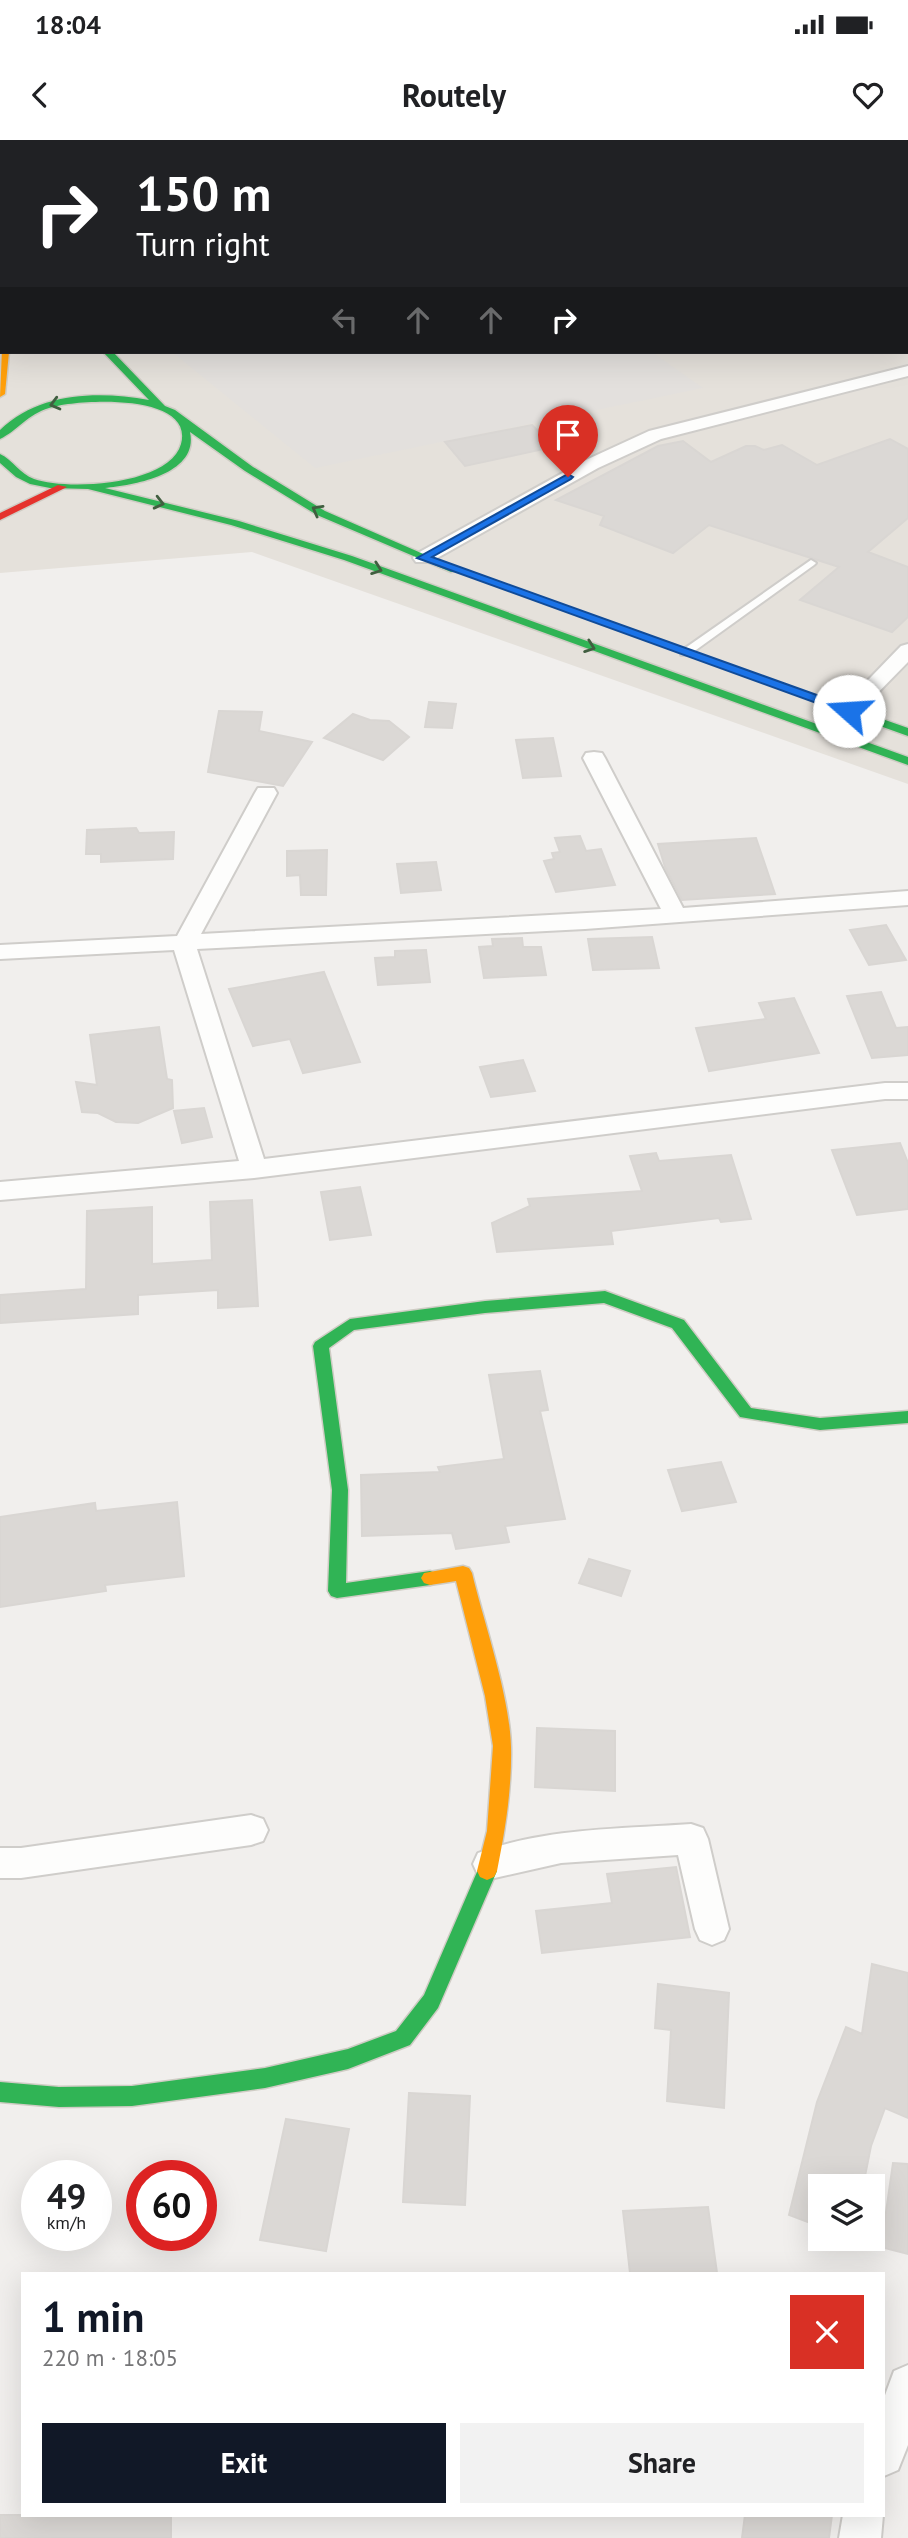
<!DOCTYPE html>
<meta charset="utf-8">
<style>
:root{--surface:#fff;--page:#f2f2f2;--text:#202124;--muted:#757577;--accent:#111827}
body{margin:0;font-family:"PT Sans",sans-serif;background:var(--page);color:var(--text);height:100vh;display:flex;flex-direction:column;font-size:26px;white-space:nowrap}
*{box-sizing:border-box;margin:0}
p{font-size:23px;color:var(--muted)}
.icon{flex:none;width:38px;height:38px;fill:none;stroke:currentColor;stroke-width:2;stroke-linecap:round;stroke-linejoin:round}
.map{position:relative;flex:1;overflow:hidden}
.details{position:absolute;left:21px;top:2132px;width:864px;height:245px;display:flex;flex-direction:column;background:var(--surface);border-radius:0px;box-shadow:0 7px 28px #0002}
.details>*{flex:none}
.top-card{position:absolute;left:0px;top:0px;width:908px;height:214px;box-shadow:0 7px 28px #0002;background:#202124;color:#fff;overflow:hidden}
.controls{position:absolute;left:808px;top:2034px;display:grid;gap:14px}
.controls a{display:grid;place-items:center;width:77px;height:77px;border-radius:0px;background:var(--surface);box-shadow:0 7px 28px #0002;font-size:35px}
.speed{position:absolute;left:21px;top:2020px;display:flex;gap:14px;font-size:35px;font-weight:700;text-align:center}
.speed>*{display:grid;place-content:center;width:91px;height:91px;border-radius:50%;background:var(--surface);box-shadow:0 7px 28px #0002;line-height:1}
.speed small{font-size:18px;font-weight:400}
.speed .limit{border:10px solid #d22;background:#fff;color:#111}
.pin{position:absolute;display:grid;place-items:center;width:60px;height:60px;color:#fff;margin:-72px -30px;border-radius:50% 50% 50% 0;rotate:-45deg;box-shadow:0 0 7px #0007}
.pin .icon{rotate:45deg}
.me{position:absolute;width:77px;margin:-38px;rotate:289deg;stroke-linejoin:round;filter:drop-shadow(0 0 5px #0008)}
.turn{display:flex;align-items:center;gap:24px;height:147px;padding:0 21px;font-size:32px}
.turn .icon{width:91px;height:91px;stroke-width:2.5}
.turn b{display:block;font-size:49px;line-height:60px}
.lanes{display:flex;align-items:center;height:66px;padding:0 21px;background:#0003;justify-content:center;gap:35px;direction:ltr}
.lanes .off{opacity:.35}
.round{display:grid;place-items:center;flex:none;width:74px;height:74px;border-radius:0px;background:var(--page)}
.headline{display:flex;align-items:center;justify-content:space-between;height:119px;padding:0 21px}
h1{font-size:42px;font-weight:800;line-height:52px;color:var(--accent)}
.action{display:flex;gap:14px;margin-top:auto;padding:14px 21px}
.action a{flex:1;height:80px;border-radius:0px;background:var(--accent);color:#fff;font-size:28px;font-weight:800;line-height:80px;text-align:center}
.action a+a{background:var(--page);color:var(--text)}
.status{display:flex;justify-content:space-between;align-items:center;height:49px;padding:0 35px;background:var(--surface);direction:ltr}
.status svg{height:19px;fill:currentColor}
header{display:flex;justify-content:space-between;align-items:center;height:91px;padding:0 21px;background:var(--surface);font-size:32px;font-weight:800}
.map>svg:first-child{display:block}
.residential{fill:#e5e1db;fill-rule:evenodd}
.industrial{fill:#e3e0dd}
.building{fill:#dbd8d5;stroke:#d9d6d3;stroke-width:2}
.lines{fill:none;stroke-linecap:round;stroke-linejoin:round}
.lane-casing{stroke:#cfcdca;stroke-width:4}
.street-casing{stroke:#cfcdca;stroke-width:4}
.fast-casing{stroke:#cfccc4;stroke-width:3}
.slow-casing{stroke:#cfccc4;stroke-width:3}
.jam-casing{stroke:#cfccc4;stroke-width:3}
.lane{fill:#fdfdfc;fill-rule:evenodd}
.street{fill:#fdfdfc;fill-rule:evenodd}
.fast{fill:#30b455;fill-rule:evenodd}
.slow{fill:#ff9f0a;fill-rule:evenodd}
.jam{fill:#e5322d;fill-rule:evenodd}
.oneway{stroke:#415e40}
.route{fill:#1a73e8;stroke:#114b97;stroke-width:2}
</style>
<div class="status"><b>18:04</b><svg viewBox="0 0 49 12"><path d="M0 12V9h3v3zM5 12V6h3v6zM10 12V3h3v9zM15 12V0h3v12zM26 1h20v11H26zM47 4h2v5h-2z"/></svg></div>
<header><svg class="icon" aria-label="back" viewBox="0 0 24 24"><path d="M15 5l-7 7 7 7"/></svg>Routely<svg class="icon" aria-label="heart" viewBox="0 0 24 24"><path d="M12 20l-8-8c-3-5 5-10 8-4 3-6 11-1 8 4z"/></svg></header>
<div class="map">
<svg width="908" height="2398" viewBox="0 0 908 2398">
<rect width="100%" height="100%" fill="#f1efed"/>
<!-- residential -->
<path class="residential" d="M0,0H908V644L252,412L0,433ZM2,2H906V212H2Z"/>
<!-- industrial -->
<path class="industrial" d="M172,212H652L703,248L315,328Z"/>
<!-- building -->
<path class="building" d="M532,285L553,307L465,326L445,302Z
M890,299L908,309V378L868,412L908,427V477L892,492L800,460L839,427L709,385L673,413L600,385L604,376L556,360L658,306L683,301L711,322L746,306H755L764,310L782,305L817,325Z
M429,562L456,564L452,588L425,587Z
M219,571L262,572L259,591L312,602L283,646L208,632Z
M353,574L370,580L389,581L409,597L383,620L324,598Z
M553,598L561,636L523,638L516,600Z
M136,688L139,693L174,692L173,719L101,722V714H86L87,690Z
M580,696L586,711L601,709L615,745L556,752L544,721L554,719L552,713L560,712L555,698Z
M756,698L775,754L682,760L665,727L658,704Z
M327,710L326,755H301L300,735L287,736V711Z
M436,722L441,750L401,753L397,724Z
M886,785L906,820L869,825L850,790Z
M652,797L659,828L593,830L588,799Z
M522,798L523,807H541L546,835L484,838L479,807L493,806L492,799Z
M426,810L430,842L378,845L375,818L395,817V811Z
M324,832L360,922L303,933L290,899L253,906L229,849Z
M881,852L896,888L908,887V915L872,918L847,856Z
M794,858L819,913L709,931L696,888L766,879L759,863Z
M159,887L167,939L172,940L173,968L138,983L116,982L98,973L82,972L76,942L97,945L90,895Z
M523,920L535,951L491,957L480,927Z
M204,968L212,997L182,1003L174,971Z
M900,1003L908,1023V1069L857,1075L832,1010Z
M656,1013L659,1021L731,1015L751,1079L721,1082L719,1078L611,1091L613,1104L497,1112L492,1083L530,1066L528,1059L642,1051L630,1016Z
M360,1047L371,1095L330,1100L321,1052Z
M252,1060L258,1166L218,1168V1150L138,1155V1174L0,1183V1155L86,1149L87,1071L152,1067V1124L212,1120L210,1062Z
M540,1231L548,1270L540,1271L565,1379L505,1386L509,1402L456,1409L452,1393L362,1396L361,1335L440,1332L438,1327L504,1319L489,1235Z
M721,1322L736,1362L682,1371L668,1330Z
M177,1362L184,1436L105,1445L106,1451L0,1467V1377L95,1363L96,1371Z
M589,1419L630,1431L621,1456L579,1443Z
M537,1588L615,1591V1651L535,1647Z
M676,1727L690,1797L542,1813L536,1771L612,1763L607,1734Z
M872,1824L908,1833V1978L885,1968L871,2006L863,2046H821V2087L789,2075L817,1962L846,1887L862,1894Z
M658,1844L729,1853L724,1968L667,1961L671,1890L655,1888Z
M409,1953L470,1956L465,2065L403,2062Z
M286,1979L349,1989L326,2111L260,2100Z
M893,2023L908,2024V2114L881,2107Z
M708,2067L717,2133H630L623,2071Z
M0,2375H171V2398H0Z
M745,2375H832L829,2398H742Z"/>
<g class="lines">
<!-- lane casing -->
<g class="lane-casing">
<path id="lane" d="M0,42H2V46H0Z
M811,420L816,423L814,425L689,515H681V511Z"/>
</g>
<!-- street casing -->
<g class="street-casing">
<path id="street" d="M801,0H815V2H801Z
M906,139L908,140V150L906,149Z
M908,226V236L661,299L598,328L430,422H416L413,418L416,414L586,320L649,291Z
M908,504V522L856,575H842L839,571L842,567L901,506Z
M594,612L602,613L605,618L683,768L908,751V765L585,789L197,809L264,1019L885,943H908V959H885L254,1038L0,1060V1042L239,1021L174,810L0,819V805L177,796L255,653L258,648H274L277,653L201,794L661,769L583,618L586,613Z
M251,1675L263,1679L268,1690L263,1701L251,1705L21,1738H0V1708H21Z
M691,1684L703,1688L708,1699L729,1789L724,1800L712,1805L700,1800L695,1789L678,1715L561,1723L490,1739L478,1735L473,1724L478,1713C545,1688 620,1689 691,1684Z
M908,2225V2305L898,2330L884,2336V2258L894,2231Z
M843,2375H883L881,2398H839Z"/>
</g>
<!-- fast casing -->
<g class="fast-casing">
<path id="fast" d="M22,0H30V2H22Z
M103,212H113L165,266L175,270L253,327L325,371L460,430L451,432L317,375L245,331L190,292C199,334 135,345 105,348L239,381L352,416L908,617V625L344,420L231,385L88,349L50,348L30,344L16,337L0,323V314C13,320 20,334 34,339C68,351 170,345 181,304C195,252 76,259 49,268C28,274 17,291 0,299V290C40,252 98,251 149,260Z
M831,561L908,588V596L827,567V563Z
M605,1151L684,1180L751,1268L820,1278L908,1271V1283L820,1290L740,1277L672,1188L604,1163L485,1173L354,1190L329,1208L348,1350L346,1443L430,1431L436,1433L439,1438L436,1443L430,1445L337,1458L331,1456L328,1451L332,1350L313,1206L315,1202L350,1179L485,1161Z
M487,1722L494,1725L497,1731L438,1868L410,1905L348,1929L265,1948L132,1966L59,1967L0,1962V1942L59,1947L132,1946L265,1928L348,1909L396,1891L424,1855L480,1725Z"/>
</g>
<!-- slow casing -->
<g class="slow-casing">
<path id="slow" d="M2,210L9,212L5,254L0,257Z
M463,1426L469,1428L472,1433C484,1483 510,1557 511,1607C512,1649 505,1691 497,1731L494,1737L487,1740L480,1737L477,1731L487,1691L493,1606L485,1556L456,1441L430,1445L424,1443L421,1438L424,1433Z"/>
</g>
<!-- jam casing -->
<g class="jam-casing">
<path id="jam" d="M58,345L67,347L0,380V373Z"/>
</g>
<!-- lane -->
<use href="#lane" class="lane"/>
<!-- street -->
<use href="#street" class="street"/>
<!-- fast -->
<use href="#fast" class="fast"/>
<!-- slow -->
<use href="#slow" class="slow"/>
<!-- jam -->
<use href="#jam" class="jam"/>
</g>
<!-- one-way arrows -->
<defs><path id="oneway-chevron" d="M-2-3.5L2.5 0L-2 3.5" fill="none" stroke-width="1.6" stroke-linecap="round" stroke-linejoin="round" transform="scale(1.75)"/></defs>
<g class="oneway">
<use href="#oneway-chevron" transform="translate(55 264) rotate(165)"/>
<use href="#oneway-chevron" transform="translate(159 363) rotate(14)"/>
<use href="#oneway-chevron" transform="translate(317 370) rotate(-151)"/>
<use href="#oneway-chevron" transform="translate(377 429) rotate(20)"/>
<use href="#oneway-chevron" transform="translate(590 507) rotate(20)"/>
</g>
<!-- route -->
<path class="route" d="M568,334L573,337L571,339L432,417L853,568V573H844L417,418Z"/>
</svg>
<div class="controls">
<a><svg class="icon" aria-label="layers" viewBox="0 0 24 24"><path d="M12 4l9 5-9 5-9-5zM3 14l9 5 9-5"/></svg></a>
</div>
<div class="speed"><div>49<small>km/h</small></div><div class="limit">60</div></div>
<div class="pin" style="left:568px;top:337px;background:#d93025"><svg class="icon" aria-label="arrive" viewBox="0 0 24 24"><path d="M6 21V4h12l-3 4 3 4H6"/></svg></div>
<svg class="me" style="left:849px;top:571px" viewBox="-20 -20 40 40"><circle r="19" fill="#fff"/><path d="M0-13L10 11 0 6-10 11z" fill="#1a73e8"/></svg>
<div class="top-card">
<div class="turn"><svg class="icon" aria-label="right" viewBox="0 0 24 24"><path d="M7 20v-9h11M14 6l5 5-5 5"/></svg><div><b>150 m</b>Turn right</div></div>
<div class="lanes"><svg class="icon off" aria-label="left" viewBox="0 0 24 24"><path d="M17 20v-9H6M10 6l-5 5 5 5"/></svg><svg class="icon off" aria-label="ahead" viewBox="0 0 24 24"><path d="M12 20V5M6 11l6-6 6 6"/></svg><svg class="icon off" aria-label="ahead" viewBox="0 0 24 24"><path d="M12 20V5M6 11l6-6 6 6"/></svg><svg class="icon" aria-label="right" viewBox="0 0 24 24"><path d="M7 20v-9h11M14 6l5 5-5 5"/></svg></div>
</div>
<section class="details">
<div class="headline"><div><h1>1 min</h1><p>220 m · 18:05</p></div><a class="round" style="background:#d93025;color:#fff"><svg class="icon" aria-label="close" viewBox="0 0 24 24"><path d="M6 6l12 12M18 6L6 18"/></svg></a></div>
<div class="action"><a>Exit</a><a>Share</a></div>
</section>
</div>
